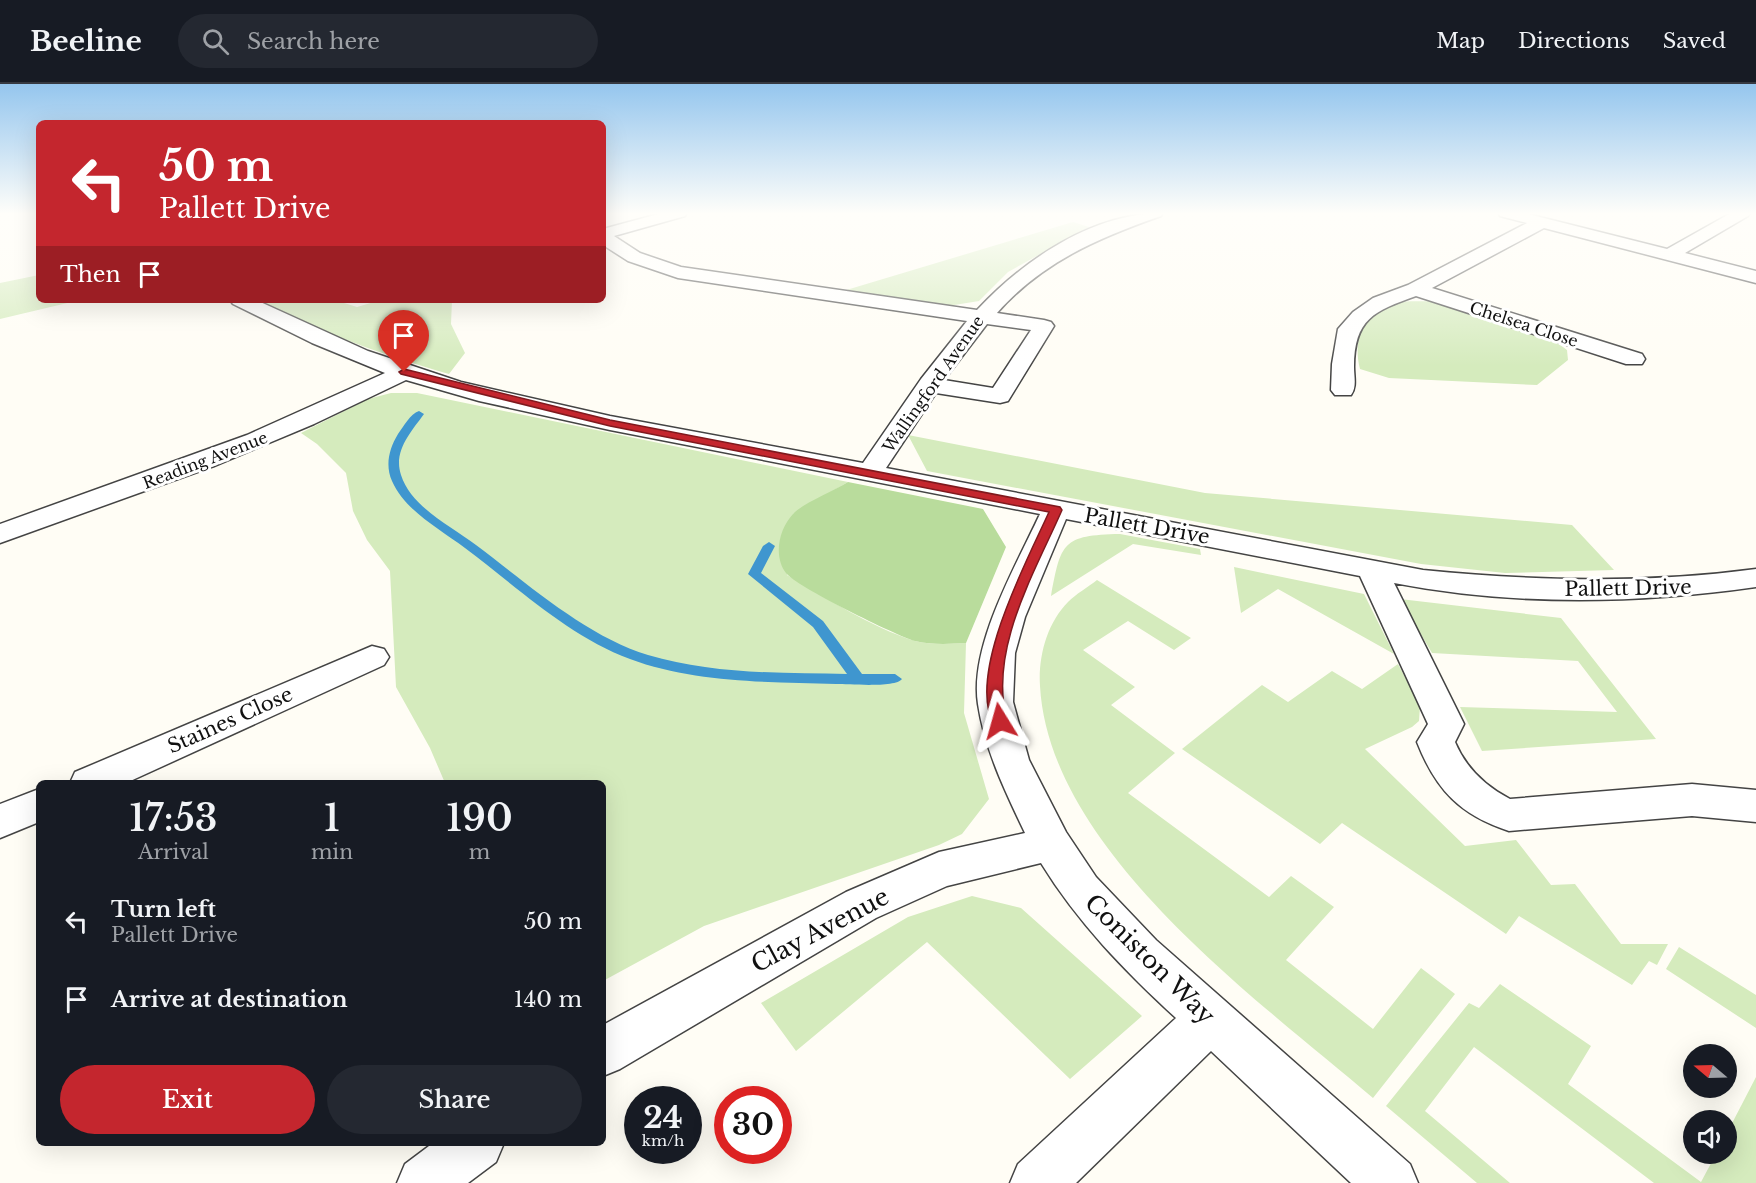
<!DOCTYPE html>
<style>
:root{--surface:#171b24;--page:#242831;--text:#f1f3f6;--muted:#9ea1a6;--line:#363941;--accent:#c4262e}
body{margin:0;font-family:"Libre Baskerville",serif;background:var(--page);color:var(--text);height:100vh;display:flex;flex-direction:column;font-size:22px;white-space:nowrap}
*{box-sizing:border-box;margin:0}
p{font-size:20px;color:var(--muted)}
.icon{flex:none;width:33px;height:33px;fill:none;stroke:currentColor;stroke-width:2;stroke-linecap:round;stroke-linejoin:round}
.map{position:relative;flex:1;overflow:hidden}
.drawer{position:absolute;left:36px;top:696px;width:570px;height:366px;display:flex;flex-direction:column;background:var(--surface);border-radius:9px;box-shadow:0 6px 24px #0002}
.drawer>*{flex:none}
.guide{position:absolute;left:36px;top:36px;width:570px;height:183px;border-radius:9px;box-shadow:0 6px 24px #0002;background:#c4262e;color:#fff;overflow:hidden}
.needle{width:39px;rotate:289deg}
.buttons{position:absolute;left:1683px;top:960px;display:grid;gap:12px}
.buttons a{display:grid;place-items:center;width:54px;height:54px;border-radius:50%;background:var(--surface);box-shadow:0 6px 24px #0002;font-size:30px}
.speed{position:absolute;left:624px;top:1002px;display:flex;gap:12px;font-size:30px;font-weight:700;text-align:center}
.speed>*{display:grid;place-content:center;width:78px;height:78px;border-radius:50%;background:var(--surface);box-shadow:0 6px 24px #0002;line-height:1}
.speed small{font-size:15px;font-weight:400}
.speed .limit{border:9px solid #d22;background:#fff;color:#111}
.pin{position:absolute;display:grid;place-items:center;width:51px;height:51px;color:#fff;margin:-62px -26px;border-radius:50% 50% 50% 0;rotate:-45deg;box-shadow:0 0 6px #0007}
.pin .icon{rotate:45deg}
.me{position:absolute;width:66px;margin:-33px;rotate:352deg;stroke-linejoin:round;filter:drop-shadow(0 0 4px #0008)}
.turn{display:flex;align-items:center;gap:21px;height:126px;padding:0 24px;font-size:27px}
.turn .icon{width:78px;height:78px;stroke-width:2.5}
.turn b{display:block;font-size:42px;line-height:51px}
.then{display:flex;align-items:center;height:57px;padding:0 24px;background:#0003;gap:12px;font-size:22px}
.eta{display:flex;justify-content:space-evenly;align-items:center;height:102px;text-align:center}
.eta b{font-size:36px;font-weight:600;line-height:42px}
.action{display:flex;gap:12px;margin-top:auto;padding:12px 24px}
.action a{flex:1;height:69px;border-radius:36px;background:var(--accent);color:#fff;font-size:24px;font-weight:600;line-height:69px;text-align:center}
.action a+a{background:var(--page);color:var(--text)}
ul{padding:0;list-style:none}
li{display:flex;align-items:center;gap:18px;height:78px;padding:0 24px}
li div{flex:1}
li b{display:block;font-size:22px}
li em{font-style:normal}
header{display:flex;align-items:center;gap:36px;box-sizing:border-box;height:84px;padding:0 30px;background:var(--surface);border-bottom:2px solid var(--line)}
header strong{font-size:28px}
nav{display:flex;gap:33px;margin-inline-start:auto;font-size:21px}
.search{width:420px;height:54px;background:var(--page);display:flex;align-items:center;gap:15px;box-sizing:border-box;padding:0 21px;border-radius:33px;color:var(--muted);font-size:22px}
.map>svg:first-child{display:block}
.green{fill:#d5ebbd}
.forest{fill:#b9dc9c}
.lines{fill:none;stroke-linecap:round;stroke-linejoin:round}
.stream{fill:#3f96cf;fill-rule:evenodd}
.minor-casing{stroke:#444;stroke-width:3}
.minor{fill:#fff;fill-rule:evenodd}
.route{fill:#c4262e;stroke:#7f191e;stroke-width:1.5}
.labels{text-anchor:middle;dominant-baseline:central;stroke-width:6;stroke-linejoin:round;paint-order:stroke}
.far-street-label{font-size:16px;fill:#111;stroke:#fff}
.street-label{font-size:20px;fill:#111;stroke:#fff}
.near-street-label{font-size:24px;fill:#111;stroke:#fff}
</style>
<header>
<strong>Beeline</strong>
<div class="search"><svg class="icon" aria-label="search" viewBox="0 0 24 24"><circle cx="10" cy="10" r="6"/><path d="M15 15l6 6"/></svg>Search here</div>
<nav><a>Map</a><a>Directions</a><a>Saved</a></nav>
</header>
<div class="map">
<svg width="1756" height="1099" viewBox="0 0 1756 1099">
<rect width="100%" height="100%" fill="#fffdf5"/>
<!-- green -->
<path class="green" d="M1073,138L1089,143L1008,188L979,217L948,222L843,207Z
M39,191V216H80L0,235V199Z
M260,216H342L344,219L357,223L381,216H452L451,240L465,269L449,290C384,271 320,249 260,216Z
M1435,217L1555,257L1567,266L1568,276L1537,301L1389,294L1360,285C1352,255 1364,226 1397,219C1409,216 1423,218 1435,217Z
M391,309H417L848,398L793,430L787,491C827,514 870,543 915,557C931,561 949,560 966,559L964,629L989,715L962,750L939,761L704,842L603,897V699H445L430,664L396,603L390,487L367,456L353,427L346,389L317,360L301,349L368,315Z
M908,351L1205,409L1572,441L1614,486L1505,489L1421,480L927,387Z
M1120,450L1200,465L1201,471L1133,460L1051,512C1061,459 1062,451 1120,450Z
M1234,483L1364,510L1394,570L1278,505L1241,529Z
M1097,496L1191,554L1174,566L1128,537L1083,566L1135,603L1111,621L1175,669L1128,709L1269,813L1291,792L1334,823L1286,876L1373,945L1421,884L1455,910L1373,1014C1257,915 1049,766 1040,602C1038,573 1047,539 1068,518C1076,510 1088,503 1097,496Z
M1400,515L1561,534L1656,655L1482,667L1460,623L1617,628L1578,577L1432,569Z
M1398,580L1420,622L1419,637L1412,643L1365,665L1465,762L1516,756L1551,801L1575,800L1621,860H1668L1657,881L1649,877L1632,901L1519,832L1506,850L1342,739L1320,760L1182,665L1262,601L1288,618L1332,587L1362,605Z
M972,812L1021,824L1142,932L1070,995L927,858L796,967L761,919L908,833Z
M1679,863L1756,911V944L1666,885Z
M1500,900L1591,962L1568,1000L1701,1098L1716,1070H1726L1727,1049L1756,993V1099H1654L1474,963L1425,1027L1510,1099H1477L1386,1022L1469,919L1479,924Z"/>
<!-- forest -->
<path class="forest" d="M848,398L983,425L1006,463L966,559C949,560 932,561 915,557C897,552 795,502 786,489C773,472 779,445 793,430C803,419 834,407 848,398Z"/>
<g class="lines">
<!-- stream -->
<path class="stream" d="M419,327L424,330C411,348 393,367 401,391C411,423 451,442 476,461C528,500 586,552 648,571C711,590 782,589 847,590L813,543L748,490L763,462L769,458L775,462L761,489L823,537L862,590H895L902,595C896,604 849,600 836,600C769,598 694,599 630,575C568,552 517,503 465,464C440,445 405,427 392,397C385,381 389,365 398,350C404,342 410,330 419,327Z"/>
<!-- minor casing -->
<g class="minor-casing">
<path id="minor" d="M662,129H687L685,132L614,152L640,169L681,183L977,226C1024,176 1092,129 1163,129L1161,132C1098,154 1042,178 997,229L1044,236L1051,238L1054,242L1008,317L1000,319L936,309L886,384L1423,486C1535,497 1644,500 1756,485V503C1637,520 1513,522 1394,499L1464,640L1455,658C1466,684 1485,702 1510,715L1692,700L1756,706V738L1692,732L1509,747C1460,731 1436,706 1417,658L1428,640L1360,492L1066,435L1025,533L1015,569L1013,618L1029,676L1066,748L1096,793L1156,856L1410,1080L1418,1099H1351L1211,967L1076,1099H1010L1018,1080L1176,934C1125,887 1078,839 1041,779L947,802L876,834L620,985L603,992V941L846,808L939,768L1025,749C1005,707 985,666 978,620C969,562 1016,482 1040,430L610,346L479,317L406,296L314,340L214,382L0,459V440L247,351L385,289L312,259L233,220L230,216H256L368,267L461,298L610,332L863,379L921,295L967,237L678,194L628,177L603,161V145ZM987,240L1031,246L993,304L944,296Z
M1498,129H1524L1667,165L1731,129H1750L1748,132L1685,169L1756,187V199L1544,144L1432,204L1642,270L1645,275L1642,280H1626L1416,212C1374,227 1354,235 1354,283C1354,293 1357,303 1351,311H1335L1331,306L1332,280L1338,245L1353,228L1373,214L1408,201L1527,139L1500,132Z
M372,562L384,565L389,573L384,581L126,699H70L75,688Z
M39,705V738L0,754V720Z
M433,1059H504L496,1078L468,1099H397L405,1080Z"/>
</g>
<!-- minor -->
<use href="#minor" class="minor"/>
</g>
<!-- sky -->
<linearGradient id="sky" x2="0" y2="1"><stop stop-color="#95c6ee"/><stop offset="0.46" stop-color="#fffefa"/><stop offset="1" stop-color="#fffefa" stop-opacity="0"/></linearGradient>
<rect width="1756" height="282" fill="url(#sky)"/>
<!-- route -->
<path class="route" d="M404,285L610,336L1060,423L1062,426C1034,490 988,566 1007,637L1005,641H994C966,590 1027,477 1049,428L610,342L401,290L399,288Z"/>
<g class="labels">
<!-- far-street labels -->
<g class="far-street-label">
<text transform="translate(1524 240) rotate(18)">Chelsea Close</text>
<text transform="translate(933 300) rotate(-55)">Wallingford Avenue</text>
<text transform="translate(205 376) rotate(-21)">Reading Avenue</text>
</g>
<!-- street labels -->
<g class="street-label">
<text transform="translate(1147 442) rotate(10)">Pallett Drive</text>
<text transform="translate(1628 504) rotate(-1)">Pallett Drive</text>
<text transform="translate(230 636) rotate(-24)">Staines Close</text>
</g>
<!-- near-street labels -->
<g class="near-street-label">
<text transform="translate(820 846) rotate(-28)">Clay Avenue</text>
<text transform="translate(1150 875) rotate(45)">Coniston Way</text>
</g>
</g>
</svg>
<div class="buttons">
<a><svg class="needle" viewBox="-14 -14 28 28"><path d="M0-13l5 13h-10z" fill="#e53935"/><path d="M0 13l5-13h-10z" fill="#9ea1a6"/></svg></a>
<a><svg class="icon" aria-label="sound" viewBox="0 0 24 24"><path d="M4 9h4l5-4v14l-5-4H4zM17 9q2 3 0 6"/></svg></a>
</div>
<div class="speed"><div>24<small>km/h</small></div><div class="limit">30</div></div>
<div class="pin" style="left:404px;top:288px;background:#d93025"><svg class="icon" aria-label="arrive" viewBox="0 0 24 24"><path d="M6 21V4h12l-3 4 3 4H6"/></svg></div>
<svg class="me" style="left:1000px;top:637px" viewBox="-20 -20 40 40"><path d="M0-17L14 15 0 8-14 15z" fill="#c4262e" stroke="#fff" stroke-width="4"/></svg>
<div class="guide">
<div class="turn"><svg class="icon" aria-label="left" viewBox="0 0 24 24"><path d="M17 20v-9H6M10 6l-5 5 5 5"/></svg><div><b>50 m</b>Pallett Drive</div></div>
<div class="then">Then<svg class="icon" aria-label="arrive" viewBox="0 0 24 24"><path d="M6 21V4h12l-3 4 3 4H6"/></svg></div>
</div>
<section class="drawer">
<div class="eta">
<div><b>17:53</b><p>Arrival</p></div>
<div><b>1</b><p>min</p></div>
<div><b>190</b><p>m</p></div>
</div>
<ul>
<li><svg class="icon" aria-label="left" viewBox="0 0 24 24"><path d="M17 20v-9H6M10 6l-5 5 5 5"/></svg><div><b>Turn left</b><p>Pallett Drive</p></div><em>50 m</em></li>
<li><svg class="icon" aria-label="arrive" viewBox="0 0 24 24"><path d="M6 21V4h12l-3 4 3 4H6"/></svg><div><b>Arrive at destination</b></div><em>140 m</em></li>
</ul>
<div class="action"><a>Exit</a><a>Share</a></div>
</section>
</div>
